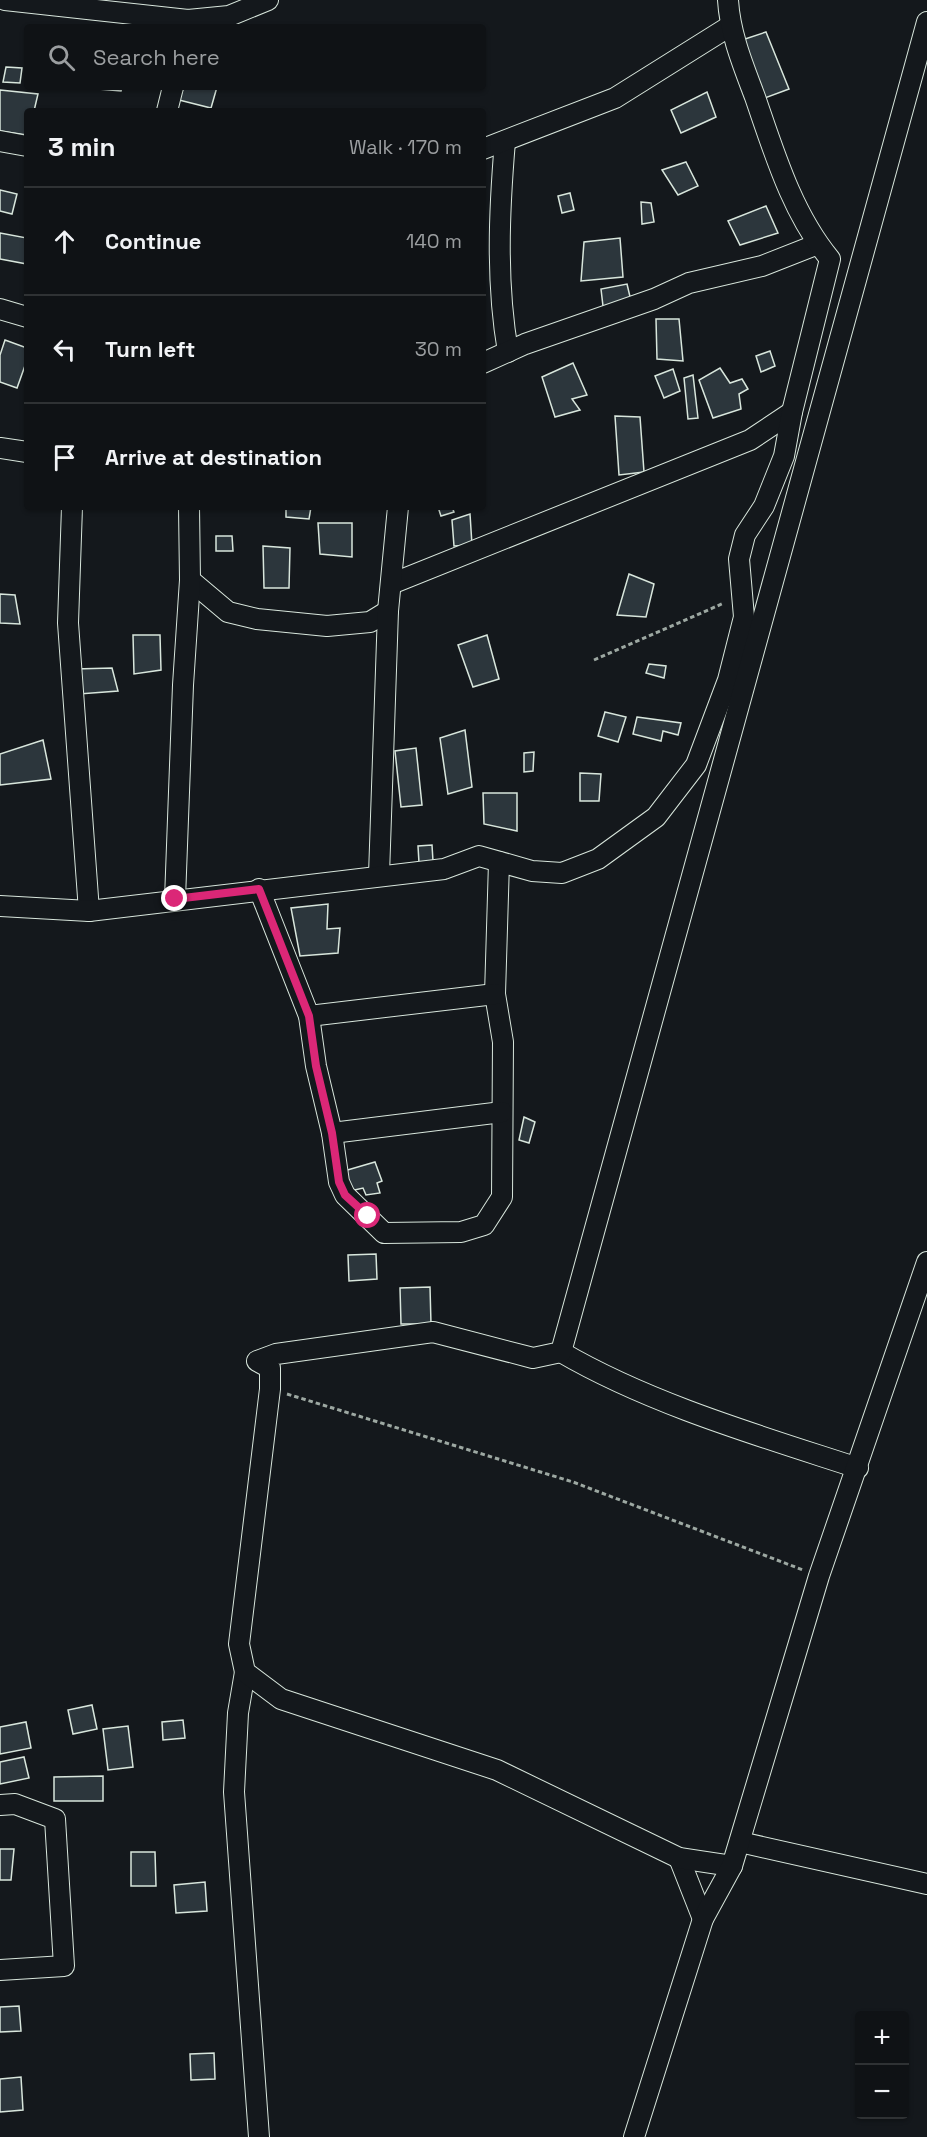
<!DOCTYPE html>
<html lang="en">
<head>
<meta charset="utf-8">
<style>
	:root { --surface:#0f1215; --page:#1d2022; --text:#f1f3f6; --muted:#9b9ea0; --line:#2f3234 }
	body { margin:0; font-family:"Space Grotesk",sans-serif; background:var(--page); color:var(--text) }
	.controls { position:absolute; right:18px; bottom:18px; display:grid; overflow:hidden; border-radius:6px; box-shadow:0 2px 4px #0004 }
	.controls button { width:54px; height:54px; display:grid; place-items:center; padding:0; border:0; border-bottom:2px solid var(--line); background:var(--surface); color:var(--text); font:30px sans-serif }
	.stop { position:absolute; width:18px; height:18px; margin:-14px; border:4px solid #db2777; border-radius:50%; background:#fff }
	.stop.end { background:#db2777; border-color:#fff; box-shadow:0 2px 6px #0008 }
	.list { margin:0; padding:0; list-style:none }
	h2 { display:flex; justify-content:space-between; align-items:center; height:78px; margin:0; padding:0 24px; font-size:26px }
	h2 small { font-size:20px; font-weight:400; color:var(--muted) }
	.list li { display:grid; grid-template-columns:39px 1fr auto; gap:18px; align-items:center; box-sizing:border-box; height:108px; padding:0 24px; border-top:2px solid var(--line) }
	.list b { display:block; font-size:22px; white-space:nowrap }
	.list em { font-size:20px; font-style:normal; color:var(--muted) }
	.icon { flex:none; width:33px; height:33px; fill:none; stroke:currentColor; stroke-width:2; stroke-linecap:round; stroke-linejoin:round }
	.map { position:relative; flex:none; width:927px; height:2137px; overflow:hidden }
	.search { position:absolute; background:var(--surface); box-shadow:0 2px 4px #0004; left:24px; top:24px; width:462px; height:66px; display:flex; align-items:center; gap:15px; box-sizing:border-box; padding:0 21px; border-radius:6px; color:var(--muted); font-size:22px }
	.panel { position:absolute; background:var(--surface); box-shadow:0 2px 4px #0004; left:24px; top:108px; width:462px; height:402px; border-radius:6px }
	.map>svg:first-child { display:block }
</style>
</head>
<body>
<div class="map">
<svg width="927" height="2137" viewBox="0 0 927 2137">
	<rect width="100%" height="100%" fill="#14181c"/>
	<g fill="#2c363c" stroke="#d8e6dc" stroke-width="1.5">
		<polygon points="766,32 789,89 762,99 736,42"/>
		<polygon points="6,67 22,68 20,83 3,82"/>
		<polygon points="100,87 122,87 121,91 99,89"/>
		<polygon points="184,87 217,87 211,108 179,100"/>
		<polygon points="0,90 38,94 34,111 27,111 27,135 0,131"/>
		<polygon points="707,92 716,117 681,133 671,110"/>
		<polygon points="686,162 698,186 678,195 662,170"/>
		<polygon points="0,190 17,194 12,214 0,211"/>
		<polygon points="570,193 574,210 562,213 558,196"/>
		<polygon points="641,202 651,203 654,222 642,224"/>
		<polygon points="766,206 778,233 740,245 728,221"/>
		<polygon points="0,233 27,238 27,264 0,259"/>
		<polygon points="620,238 623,277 581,281 584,242"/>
		<polygon points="627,284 631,301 603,306 601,289"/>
		<polygon points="656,319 679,319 683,361 657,359"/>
		<polygon points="5,340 27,348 27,360 17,388 0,382 0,355"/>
		<polygon points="770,351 775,366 761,372 756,356"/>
		<polygon points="573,363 587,395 572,399 580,410 555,417 542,377"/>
		<polygon points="720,368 730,383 742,379 748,389 739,394 741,409 713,418 699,380"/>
		<polygon points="673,369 680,391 664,398 655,376"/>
		<polygon points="693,375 698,418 688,419 684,378"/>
		<polygon points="615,416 640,417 644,472 619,475"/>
		<polygon points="286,507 311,507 309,519 286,517"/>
		<polygon points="438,507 452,507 454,512 441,516"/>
		<polygon points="470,514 472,545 454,546 452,520"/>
		<polygon points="318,523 352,523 352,557 320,554"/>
		<polygon points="216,536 232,536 233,551 216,551"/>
		<polygon points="263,546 290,548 289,588 264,588"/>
		<polygon points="629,574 654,584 646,617 617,615"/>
		<polygon points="0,594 15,595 20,624 0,623"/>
		<polygon points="133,635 160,635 161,670 134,674"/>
		<polygon points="487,635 499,679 473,687 458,645"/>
		<polygon points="649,664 666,666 664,678 646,673"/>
		<polygon points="112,668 118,691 79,694 75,669"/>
		<polygon points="605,712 626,717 618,742 598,736"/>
		<polygon points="637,717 681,723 678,735 663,731 661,741 633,734"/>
		<polygon points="465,730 472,787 448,794 440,738"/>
		<polygon points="43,740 51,779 0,785 0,754"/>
		<polygon points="416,748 422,805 401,807 395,751"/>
		<polygon points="534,752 533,771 524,772 524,753"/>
		<polygon points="580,773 601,774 599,801 580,801"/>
		<polygon points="483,793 517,793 517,831 484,824"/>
		<polygon points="432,845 433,861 419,863 418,846"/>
		<polygon points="328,904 327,929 340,928 338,953 300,956 291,908"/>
		<polygon points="524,1117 535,1122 529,1143 519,1140"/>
		<polygon points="375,1162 382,1181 377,1183 380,1193 366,1195 363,1188 350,1191 344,1171"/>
		<polygon points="376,1254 377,1279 349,1281 348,1255"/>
		<polygon points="430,1287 431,1324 401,1324 400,1288"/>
		<polygon points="92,1705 97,1729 73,1734 68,1710"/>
		<polygon points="183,1720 185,1738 163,1740 162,1722"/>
		<polygon points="26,1722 31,1748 0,1754 0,1727"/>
		<polygon points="128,1726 133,1767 108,1770 103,1729"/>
		<polygon points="24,1757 29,1778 0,1784 0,1762"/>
		<polygon points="103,1776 103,1801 54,1801 54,1777"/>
		<polygon points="0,1849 14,1849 11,1880 0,1880"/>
		<polygon points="131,1852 155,1852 156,1886 131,1886"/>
		<polygon points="205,1882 207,1911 176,1913 174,1885"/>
		<polygon points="19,2006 21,2031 0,2032 0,2007"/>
		<polygon points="214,2053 215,2079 191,2080 190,2054"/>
		<polygon points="21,2077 23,2110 0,2112 0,2079"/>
	</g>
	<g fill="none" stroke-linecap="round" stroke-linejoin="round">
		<g stroke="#d8e6dc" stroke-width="22">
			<g id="minor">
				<polyline points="5,0 188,20 229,16 268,0"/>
				<polyline points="167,111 173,87"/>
				<polyline points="0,141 27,146"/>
				<path d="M505,141C499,212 496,282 508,352"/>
				<polyline points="483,149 615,98 730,26"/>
				<polyline points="0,309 27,317"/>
				<polyline points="483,363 525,344 654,299 689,283 762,266 818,244"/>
				<polyline points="0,448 27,452"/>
				<polyline points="72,507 68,623 89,911"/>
				<polyline points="190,580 228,612 257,619 327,626 370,622 388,611"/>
				<polyline points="391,584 750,440 792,412"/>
				<polyline points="379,875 388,611 398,507"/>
				<polyline points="259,889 309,1016 316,1066 332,1133 339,1182 345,1195 384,1233 461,1232 484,1225 502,1197 503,1042 495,994 499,862"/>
				<polyline points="175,899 183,685 190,580 189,507"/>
				<path d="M0,906L89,911L444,869L479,856L532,871L562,873L598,859L656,817L696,765L728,680L744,617L739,559L745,535L764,506L784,456L792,412L830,259C792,213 774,152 755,97C743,65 730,34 728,0"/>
				<polyline points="309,1016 495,994"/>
				<polyline points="332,1133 502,1112"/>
				<path d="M561,1352C650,1404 760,1436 858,1468"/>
				<polyline points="245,1672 238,1713 234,1792 259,2137"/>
				<polyline points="0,1805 15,1804 55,1819 64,1966 0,1970"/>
				<polyline points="740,1842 927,1884"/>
				<polyline points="679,1858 703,1919"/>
				<polyline points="732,1866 679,1858 497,1770 281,1699 245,1672 239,1644 270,1389 270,1368 257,1361 276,1354 433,1332 533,1358 561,1352 927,22"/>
				<polyline points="634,2137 703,1919 732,1866 819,1576 927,1262"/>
			</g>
		</g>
		<g stroke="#9da8a2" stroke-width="3" stroke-dasharray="4.5 3" stroke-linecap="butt">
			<polyline points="594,660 724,603"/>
			<polyline points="287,1394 573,1482 803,1570"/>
		</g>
		<use href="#minor" stroke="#14181c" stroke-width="20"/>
	</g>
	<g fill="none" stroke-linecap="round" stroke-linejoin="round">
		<polyline stroke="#db2777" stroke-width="8" points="175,899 259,889 309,1016 316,1066 332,1133 339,1182 345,1195 368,1216"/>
	</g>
</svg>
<div class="controls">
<button>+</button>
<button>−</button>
</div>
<div class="stop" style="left:368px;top:1216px"></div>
<div class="stop end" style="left:175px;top:899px"></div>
<div class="search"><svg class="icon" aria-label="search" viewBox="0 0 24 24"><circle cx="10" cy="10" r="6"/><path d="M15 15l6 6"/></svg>Search here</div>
<section class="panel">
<h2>3 min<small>Walk · 170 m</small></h2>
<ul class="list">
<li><svg class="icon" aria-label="ahead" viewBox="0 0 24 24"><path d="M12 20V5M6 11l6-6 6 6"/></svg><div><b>Continue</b></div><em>140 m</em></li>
<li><svg class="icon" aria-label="left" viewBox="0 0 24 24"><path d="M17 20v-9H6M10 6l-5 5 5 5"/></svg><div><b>Turn left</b></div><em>30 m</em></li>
<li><svg class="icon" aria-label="arrive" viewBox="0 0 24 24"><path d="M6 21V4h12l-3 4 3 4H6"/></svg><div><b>Arrive at destination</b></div></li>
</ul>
</section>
</div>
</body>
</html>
